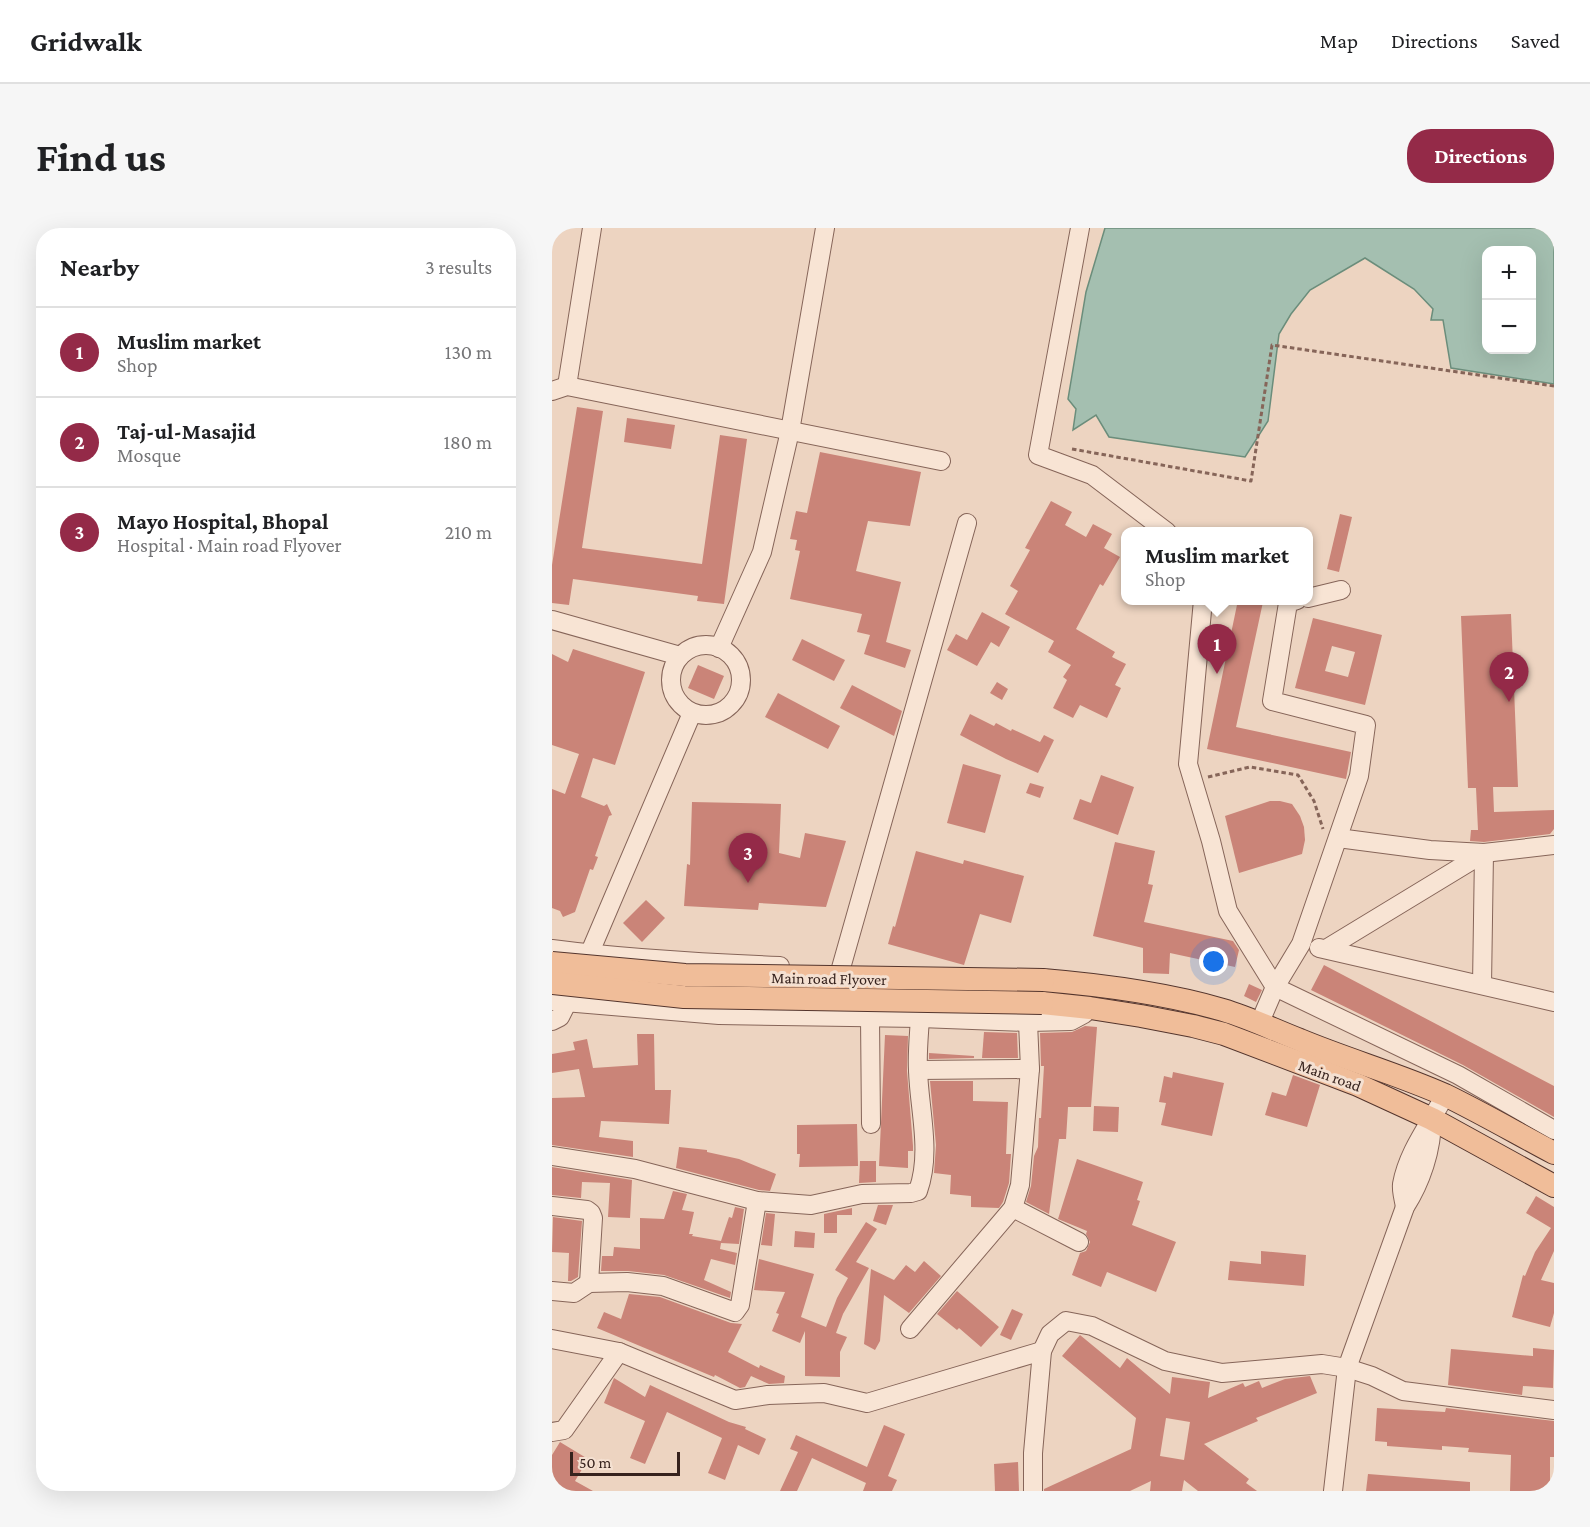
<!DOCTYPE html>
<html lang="en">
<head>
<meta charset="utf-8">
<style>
	:root { --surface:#fff; --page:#f6f6f6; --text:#202124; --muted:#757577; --line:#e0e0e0; --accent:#942a48 }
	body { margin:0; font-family:"Crimson Pro",serif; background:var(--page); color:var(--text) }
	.controls { position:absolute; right:18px; top:18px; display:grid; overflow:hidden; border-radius:12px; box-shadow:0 6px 24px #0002 }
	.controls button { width:54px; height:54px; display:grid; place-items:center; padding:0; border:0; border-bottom:2px solid var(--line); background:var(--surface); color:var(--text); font:30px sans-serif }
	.scale { position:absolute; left:18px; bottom:15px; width:110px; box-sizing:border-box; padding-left:6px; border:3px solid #36221d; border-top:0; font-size:16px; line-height:21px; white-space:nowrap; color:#36221d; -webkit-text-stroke:4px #f4e0d1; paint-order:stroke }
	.you { position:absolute; left:662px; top:734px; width:21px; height:21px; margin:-15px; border:4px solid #fff; border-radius:50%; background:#1a73e8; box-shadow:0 0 0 9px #1a73e833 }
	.badge { display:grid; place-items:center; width:39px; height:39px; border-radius:50%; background:var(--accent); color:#fff; font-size:20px; font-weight:700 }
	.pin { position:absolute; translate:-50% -50px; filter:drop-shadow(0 2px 3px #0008) }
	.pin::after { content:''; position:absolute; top:32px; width:21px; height:18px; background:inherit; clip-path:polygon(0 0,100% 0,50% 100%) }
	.popup { position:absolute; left:569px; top:299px; width:192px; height:78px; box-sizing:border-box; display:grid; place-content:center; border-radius:12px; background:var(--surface); filter:drop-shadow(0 2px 4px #0005); font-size:20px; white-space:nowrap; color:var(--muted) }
	.popup b { font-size:22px; color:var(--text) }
	.popup::after { content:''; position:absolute; left:50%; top:100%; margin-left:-12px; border:12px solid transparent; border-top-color:var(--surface) }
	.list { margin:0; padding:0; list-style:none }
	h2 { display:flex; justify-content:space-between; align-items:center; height:78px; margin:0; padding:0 24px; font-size:26px }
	h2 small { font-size:20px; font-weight:400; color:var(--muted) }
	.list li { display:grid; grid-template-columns:39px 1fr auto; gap:18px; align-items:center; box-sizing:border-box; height:90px; padding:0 24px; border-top:2px solid var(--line) }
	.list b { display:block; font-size:22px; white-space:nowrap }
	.list p { margin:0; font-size:20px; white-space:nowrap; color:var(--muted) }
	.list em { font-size:20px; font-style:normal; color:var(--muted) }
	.map { position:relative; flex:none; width:1002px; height:1263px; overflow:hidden; border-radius:24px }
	header { display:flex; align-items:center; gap:36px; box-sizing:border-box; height:84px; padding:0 30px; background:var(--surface); border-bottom:2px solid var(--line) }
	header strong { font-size:28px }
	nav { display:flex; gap:33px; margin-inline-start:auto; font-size:21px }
	.intro { display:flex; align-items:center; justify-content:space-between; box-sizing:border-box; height:144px; padding:0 36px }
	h1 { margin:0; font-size:42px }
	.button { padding:15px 27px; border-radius:24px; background:var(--accent); color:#fff; font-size:21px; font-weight:700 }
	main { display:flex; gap:36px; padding:0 36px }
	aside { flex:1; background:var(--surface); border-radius:24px; box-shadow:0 6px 24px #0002 }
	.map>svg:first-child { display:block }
</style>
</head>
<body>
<header>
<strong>Gridwalk</strong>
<nav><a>Map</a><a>Directions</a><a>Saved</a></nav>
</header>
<div class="intro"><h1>Find us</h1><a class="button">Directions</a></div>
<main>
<aside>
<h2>Nearby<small>3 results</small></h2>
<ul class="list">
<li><span class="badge">1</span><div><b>Muslim market</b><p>Shop</p></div><em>130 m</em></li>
<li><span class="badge">2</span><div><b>Taj-ul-Masajid</b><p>Mosque</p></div><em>180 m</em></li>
<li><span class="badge">3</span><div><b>Mayo Hospital, Bhopal</b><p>Hospital · Main road Flyover</p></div><em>210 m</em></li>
</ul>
</aside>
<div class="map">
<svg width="1002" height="1263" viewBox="0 0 1002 1263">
	<rect width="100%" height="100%" fill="#edd4c1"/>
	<path fill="#a4bfb0" stroke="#6b8d7b" stroke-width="1.5" fill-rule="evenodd" d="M553,0H1002V156L899,140L891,92H879L881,81L862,61L813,30L758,62L739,86L727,106L716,193L693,229L557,209L544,187L521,202L524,181L516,171L534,64ZM934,22H980V122H934Z"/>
	<g fill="#ca8478" fill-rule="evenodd">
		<polygon points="25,179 51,183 30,320 150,336 168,207 195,211 172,376 145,373 146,368 21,351 17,377 0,375 0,337"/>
		<polygon points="75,190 123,197 119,221 72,214"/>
		<polygon points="268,224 369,244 358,298 316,293 304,343 349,354 334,414 359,422 353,440 312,426 318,407 305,404 310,386 238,371 248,323 243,322 245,312 238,311 244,283 255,285"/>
		<polygon points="499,273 520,284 513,297 534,309 541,296 560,306 552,320 568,329 551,358 548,356 524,401 563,424 560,429 574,436 563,457 569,460 555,490 528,477 521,490 501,480 515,452 511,449 519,437 496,424 502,413 453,386 466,363 458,358 478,322 473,320"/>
		<polygon points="788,286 800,289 787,344 775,341"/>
		<polygon points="686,372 711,374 684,499 799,524 794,551 655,521"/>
		<polygon points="430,384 458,399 447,419 439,414 425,438 395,422 404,406 415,412"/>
		<polygon points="959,386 966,559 941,559 942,584 1002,582 1002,601 998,606 932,614 918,613 919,602 926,602 924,560 916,560 909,388"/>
		<path d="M761,390L830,407L813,477L743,460ZM780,418L803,424L796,449L773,443Z"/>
		<polygon points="250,411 293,432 282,453 240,432"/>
		<polygon points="21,421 93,444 63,537 41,530 29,569 52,578 55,576 60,587 57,588 43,628 46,629 41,642 38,641 23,684 11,689 8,683 0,680 0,561 13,566 27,526 0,517 0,426 16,434"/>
		<polygon points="146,437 172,448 162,471 136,460"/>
		<polygon points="445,454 456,461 450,472 438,465"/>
		<polygon points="300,457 350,483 342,508 288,480"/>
		<polygon points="226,465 288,498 276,521 213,489"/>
		<polygon points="418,486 442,498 444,495 459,503 460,501 488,514 492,507 502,512 486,545 454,531 408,507"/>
		<polygon points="411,536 449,547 433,605 395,595"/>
		<polygon points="549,547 582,559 566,607 521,591 528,571 539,575"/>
		<polygon points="478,555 492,559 488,570 474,565"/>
		<polygon points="718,573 728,573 740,576 748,588 752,599 753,612 750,626 687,645 673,588"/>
		<polygon points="140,574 229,576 227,625 248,630 253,605 294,613 274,679 207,675 206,682 132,678 135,636 138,637"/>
		<polygon points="563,614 603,623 596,656 601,657 592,694 681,713 687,722 683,739 618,725 617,746 591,745 591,720 541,708"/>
		<polygon points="364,623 411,636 412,632 472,648 459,695 428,686 412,737 336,716 341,698 343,699"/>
		<polygon points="94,672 113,690 90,714 71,695"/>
		<polygon points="772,737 1002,858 1002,889 911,837 759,762"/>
		<polygon points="697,756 710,762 704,774 692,768"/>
		<polygon points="533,798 545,799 539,879 516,879 514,911 507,911 497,986 474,974 479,958 482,928 486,919 487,890 489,890 492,838 489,838 488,805 520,804"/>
		<polygon points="432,804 465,805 466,830 430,830"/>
		<polygon points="85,806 102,806 103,862 119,862 117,896 49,893 47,909 81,913 81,929 0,917 0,870 33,869 27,841 0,845 0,826 23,822 21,814 35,811 41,840 86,837"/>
		<polygon points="333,807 356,808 355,843 361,918 361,923 356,923 356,940 327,938"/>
		<polygon points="377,825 422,828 422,830 377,831"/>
		<polygon points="621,844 672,855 660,908 609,897 614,875 607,874 612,848 620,850"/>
		<polygon points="741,847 768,857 755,899 713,887 720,864 734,868"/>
		<polygon points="378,853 421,853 421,873 456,874 454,926 459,926 457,955 451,974 447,980 419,979 419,968 398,966 399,947 382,945 384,917"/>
		<polygon points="542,878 567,879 566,904 541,903"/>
		<polygon points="305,896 306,938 247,939 248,926 245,926 245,897"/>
		<polygon points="127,919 155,922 155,924 187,931 224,946 218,963 207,962 124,940"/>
		<polygon points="525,931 591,954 585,972 588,973 580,997 624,1014 604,1064 555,1044 549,1059 520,1047 528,1025 534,1023 538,1014 534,1006 535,1003 506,991"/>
		<polygon points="308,933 324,933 324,954 307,955"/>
		<polygon points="0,939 80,952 78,990 56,989 58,955 30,954 29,970 0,967"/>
		<polygon points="121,963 135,966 130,982 142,984 137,1006 141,1006 140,1008 169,1013 177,989 180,990 183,979 192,981 187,1016 169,1015 168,1021 185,1025 183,1037 159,1031 152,1052 179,1064 178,1070 112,1047 76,1043 49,1043 50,1028 61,1028 62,1019 88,1021 88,990 112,991"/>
		<polygon points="984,968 1002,979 1002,1023 989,1052 1002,1055 1002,1085 998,1099 960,1089 971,1047 973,1048 983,1024 999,1000 974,985"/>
		<polygon points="326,977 341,977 334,997 321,993"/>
		<polygon points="300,980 300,987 285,987 285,1005 272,1005 272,986"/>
		<polygon points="214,985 223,986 220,1018 209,1017"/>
		<polygon points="1,989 30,993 26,1049 19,1053 16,1053 17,1025 0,1024"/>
		<polygon points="314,994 325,1001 304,1034 317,1040 291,1086 284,1105 295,1109 288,1124 288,1149 253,1148 253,1103 248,1115 220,1103 227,1086 224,1085 233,1064 202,1062 207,1031 262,1046 249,1089 274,1099 285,1070 296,1050 283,1042"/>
		<polygon points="243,1003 263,1005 262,1020 242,1019"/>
		<polygon points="709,1023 754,1027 752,1058 676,1052 678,1033 709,1036"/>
		<polygon points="372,1033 389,1048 357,1085 332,1067 328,1113 323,1122 312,1116 319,1041 342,1052 354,1037 363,1044"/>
		<polygon points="405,1063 447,1099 429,1119 407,1100 405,1102 385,1086"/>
		<polygon points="77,1066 108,1069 179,1095 190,1096 176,1124 207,1140 208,1137 233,1148 232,1155 217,1156 199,1148 193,1159 188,1160 163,1147 162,1149 45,1100 52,1084 69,1091"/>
		<polygon points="460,1081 471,1086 459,1112 448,1107"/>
		<path d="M528,1107L568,1140L575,1130L618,1166L620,1149L658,1154L656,1170L691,1155L693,1159L707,1153L710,1160L733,1151L758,1148L765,1165L704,1190L706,1193L652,1216L697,1251L694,1255L705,1263H646L632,1252L630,1263H598L599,1253L578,1263H492V1261L579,1221L584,1190L510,1128ZM614,1190L638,1194L632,1232L608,1228Z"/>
		<polygon points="981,1120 1002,1122 1001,1160 971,1158 970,1167 896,1157 899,1121 981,1128"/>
		<polygon points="62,1150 93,1169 98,1157 177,1194 194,1199 193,1201 214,1211 207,1227 186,1217 173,1252 156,1245 170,1210 115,1184 93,1236 78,1230 93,1193 52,1175"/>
		<polygon points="825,1180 893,1184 894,1180 1002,1193 1002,1229 998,1229 998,1263 958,1263 959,1227 916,1224 917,1220 890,1218 890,1222 835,1218 835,1214 823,1213"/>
		<polygon points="332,1197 353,1206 336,1248 345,1252 340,1263 311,1263 314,1255 260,1230 245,1263 228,1263 246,1224 238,1221 244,1207 315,1239"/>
		<polygon points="8,1214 36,1231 23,1253 41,1263 4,1263 0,1261 0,1227"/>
		<polygon points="466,1234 467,1263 443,1263 442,1236"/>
		<polygon points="816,1246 918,1254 918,1263 814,1263"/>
	</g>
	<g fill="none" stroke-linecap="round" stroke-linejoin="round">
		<g stroke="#866559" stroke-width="20">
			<g id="minor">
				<polyline points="528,0 486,227 540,247 615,304"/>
				<polyline points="15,158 40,0"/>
				<polyline points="0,163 15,158 389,233"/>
				<polyline points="756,370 789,362"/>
				<polyline points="651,372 636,536 659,613 676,683 723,759 906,847 1002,902"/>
				<polyline points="0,392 128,428"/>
				<circle cx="154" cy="452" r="35"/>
				<polyline points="167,420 210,324 238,203 273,0"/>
				<polyline points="786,610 878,622 932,625 1002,617"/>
				<polyline points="767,720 1002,774"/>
				<path d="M0,721C76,731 152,735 228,738"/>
				<polyline points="774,721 932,625 930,757"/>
				<polyline points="33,736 140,485"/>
				<polyline points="289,740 415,295"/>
				<polyline points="0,773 167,787 368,790 476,794 519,793 532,786 538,780"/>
				<polyline points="318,789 319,896"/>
				<polyline points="0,793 8,789 19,767"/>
				<polyline points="708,794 723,759 749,716 807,548 814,497 720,473 736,375 745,372"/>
				<polyline points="366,842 478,841"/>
				<path d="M0,928L83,941L205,973L259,977L310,966L359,965L366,963C380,924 367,881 366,842C365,825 367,807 368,790"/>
				<polyline points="0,978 35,982 39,985 41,990 37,1055"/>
				<path d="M853,979C852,972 849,963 850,956C856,923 878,896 893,867"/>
				<polyline points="461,980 527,1014"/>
				<polyline points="0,1063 22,1065 37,1055 75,1054 111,1058 183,1084 188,1077 205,973"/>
				<polyline points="358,1101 461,980 468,957 478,841 476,794"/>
				<polyline points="0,1111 67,1124 183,1172 216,1167 272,1165 315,1175 490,1123"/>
				<polyline points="0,1204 12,1202 67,1124"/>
				<polyline points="481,1263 481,1225 490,1123 498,1106 514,1093 540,1098 613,1133 670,1145 770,1136 795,1140 820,1148 851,1163 1002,1182"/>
				<path d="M781,1263L795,1140L853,979C869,954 880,922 880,891"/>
			</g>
		</g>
		<g stroke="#54352d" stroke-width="24">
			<g id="major">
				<path d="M491,752C551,757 613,765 671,782C698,790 722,802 748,812C796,832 846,846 893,867C930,885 966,906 1002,925"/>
				<polyline points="490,775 538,780 589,788 641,798 672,806 806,857 880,891 1002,958"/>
			</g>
		</g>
		<g stroke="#866559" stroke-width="3" stroke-dasharray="4.5 3" stroke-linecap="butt">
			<polyline points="520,221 699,253 720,117 1002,158"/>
			<polyline points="656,549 698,539 746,547 762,573 771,601"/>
		</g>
		<use href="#minor" stroke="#f8e4d4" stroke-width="18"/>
		<use href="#major" stroke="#f0bd99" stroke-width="22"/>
		<g stroke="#54352d" stroke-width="24" stroke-linecap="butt">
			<g id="major-bridge">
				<polyline points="0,735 133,747 491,752"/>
				<polyline points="0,755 132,769 490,775"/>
			</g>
		</g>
		<use href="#major-bridge" stroke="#f0bd99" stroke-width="22"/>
	</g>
	<g text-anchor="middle" stroke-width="6" stroke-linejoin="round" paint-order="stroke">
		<g font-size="16" fill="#36221d" stroke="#f4e0d1">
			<text transform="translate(277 750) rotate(1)" y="6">Main road Flyover</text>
			<text transform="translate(778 847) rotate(20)" y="6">Main road</text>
		</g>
	</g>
</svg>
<div class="controls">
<button>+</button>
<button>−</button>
</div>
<div class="scale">50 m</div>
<div class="you"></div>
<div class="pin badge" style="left:665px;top:446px">1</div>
<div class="popup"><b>Muslim market</b>Shop</div>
<div class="pin badge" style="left:957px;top:474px">2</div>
<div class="pin badge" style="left:196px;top:655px">3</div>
</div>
</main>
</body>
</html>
